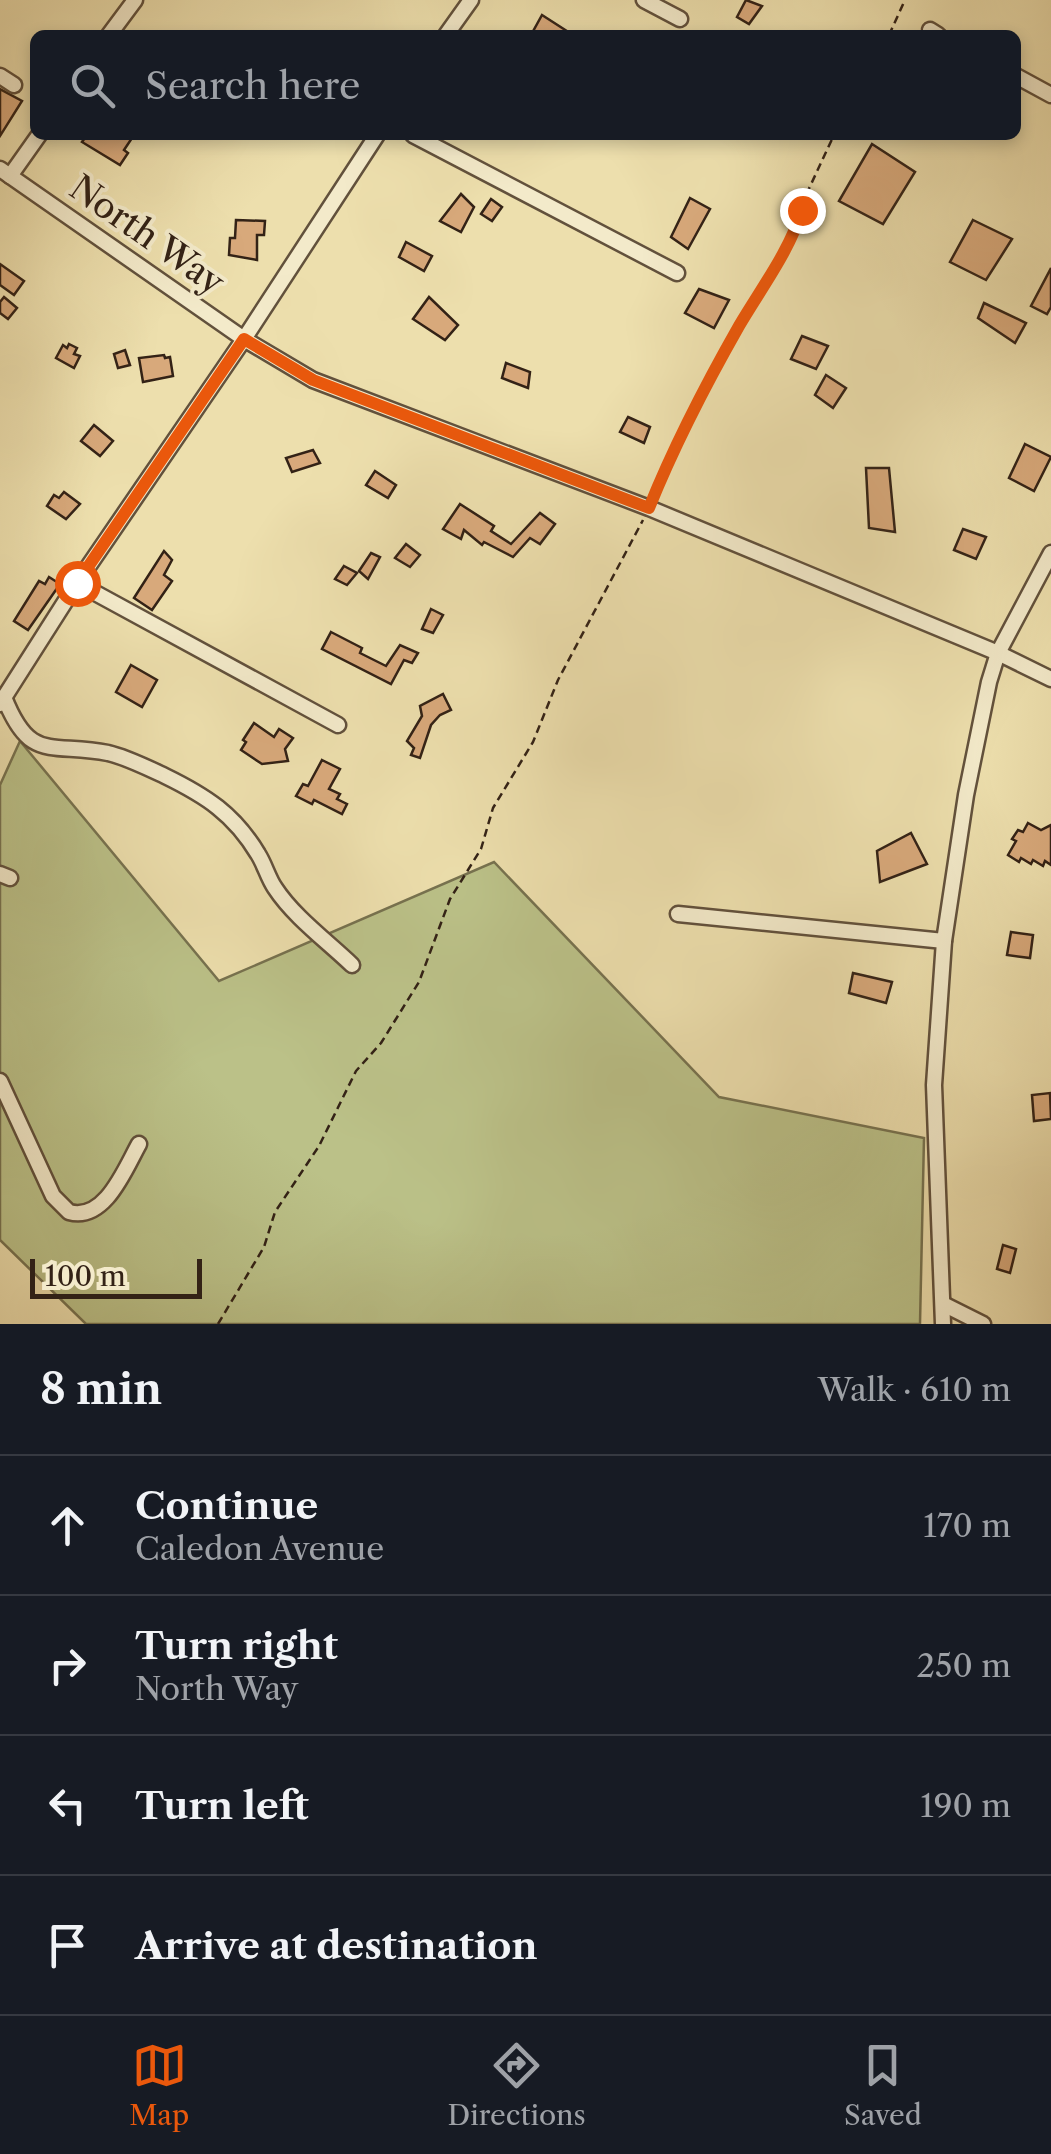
<!DOCTYPE html>
<html lang="en">
<head>
<meta charset="utf-8">
<style>
	:root { --surface:#171b24; --page:#242831; --text:#f1f3f6; --muted:#9ea1a6; --line:#363941; --accent:#ea580c }
	body { margin:0; font-family:"Libre Caslon Text",serif; background:var(--page); color:var(--text) }
	.scale { position:absolute; left:30px; bottom:25px; width:172px; box-sizing:border-box; padding-left:10px; border:5px solid #332216; border-top:0; font-size:28px; line-height:35px; white-space:nowrap; color:#332216; -webkit-text-stroke:8px #f3eaca; paint-order:stroke }
	.stop { position:absolute; width:30px; height:30px; margin:-22px; border:8px solid #ea580c; border-radius:50%; background:#fff }
	.stop.end { background:#ea580c; border-color:#fff; box-shadow:0 2px 10px #0008 }
	.list { margin:0; padding:0; list-style:none }
	h2 { display:flex; justify-content:space-between; align-items:center; height:130px; margin:0; padding:0 40px; font-size:42px }
	h2 small { font-size:32px; font-weight:400; color:var(--muted) }
	.list li { display:grid; grid-template-columns:65px 1fr auto; gap:30px; align-items:center; box-sizing:border-box; height:140px; padding:0 40px; border-top:2px solid var(--line) }
	.list b { display:block; font-size:38px; white-space:nowrap }
	.list p { margin:0; font-size:32px; white-space:nowrap; color:var(--muted) }
	.list em { font-size:32px; font-style:normal; color:var(--muted) }
	.icon { flex:none; width:55px; height:55px; fill:none; stroke:currentColor; stroke-width:2; stroke-linecap:round; stroke-linejoin:round }
	.map { position:relative; flex:none; width:1051px; height:1324px; overflow:hidden }
	.search { position:absolute; background:var(--surface); box-shadow:0 5px 15px #0003; left:30px; right:30px; top:30px; height:110px; display:flex; align-items:center; gap:25px; box-sizing:border-box; padding:0 35px; border-radius:15px; color:var(--muted); font-size:38px }
	.sheet { height:690px; background:var(--surface) }
	nav { display:flex; justify-content:space-around; align-items:center; box-sizing:border-box; height:140px; border-top:2px solid var(--line); background:var(--surface); font-size:28px; color:var(--muted) }
	nav a { display:grid; justify-items:center; gap:5px }
	nav .on { color:var(--accent) }
	.map>svg:first-child { display:block }
</style>
</head>
<body>
<div class="map">
<svg width="1051" height="1324" viewBox="0 0 1051 1324">
	<rect width="100%" height="100%" fill="#eddfad"/>
	<filter id="stains"><feTurbulence type="fractalNoise" baseFrequency=".002" numOctaves="4"/><feColorMatrix values="0 0 0 0 .2 0 0 0 0 .09 0 0 0 0 .02 0 0 0 .5 -.17"/></filter>
	<radialGradient id="worn" r=".72"><stop offset=".6" stop-color="#630" stop-opacity="0"/><stop offset="1" stop-color="#630" stop-opacity=".3"/></radialGradient>
	<polygon fill="#bbc188" stroke="#77724f" stroke-width="2.5" points="20,741 219,981 494,862 719,1097 924,1138 920,1324 86,1324 0,1240 0,785"/>
	<g fill="#d8a97b" stroke="#332216" stroke-width="2.5">
		<polygon points="746,0 762,6 749,24 737,17"/>
		<polygon points="542,15 573,35 531,35"/>
		<polygon points="0,89 22,101 0,136"/>
		<polygon points="87,135 134,135 124,150 128,153 120,165 82,142"/>
		<polygon points="872,144 915,172 883,224 839,201"/>
		<polygon points="461,194 474,207 461,232 440,221"/>
		<polygon points="690,198 710,209 688,249 671,237"/>
		<polygon points="491,199 502,207 492,221 481,214"/>
		<polygon points="236,220 265,221 264,235 257,235 257,260 229,255 230,238 235,238"/>
		<polygon points="973,220 1012,239 986,280 950,262"/>
		<polygon points="406,242 432,256 424,271 399,257"/>
		<polygon points="0,264 24,281 14,295 0,285"/>
		<polygon points="1051,268 1051,307 1047,314 1031,306"/>
		<polygon points="699,289 729,300 714,328 685,313"/>
		<polygon points="4,297 17,308 8,319 0,313 0,302"/>
		<polygon points="429,297 458,325 445,340 413,319"/>
		<polygon points="984,303 1026,323 1015,343 978,318"/>
		<polygon points="802,336 828,346 816,369 791,359"/>
		<polygon points="69,344 77,348 74,354 80,356 74,368 56,358 63,345 67,348"/>
		<polygon points="125,350 130,365 118,368 114,354"/>
		<polygon points="164,355 165,358 170,357 173,376 143,382 139,358"/>
		<polygon points="506,363 530,372 528,388 502,378"/>
		<polygon points="826,375 846,388 833,408 815,395"/>
		<polygon points="628,417 650,427 644,443 620,432"/>
		<polygon points="94,425 113,441 100,456 81,441"/>
		<polygon points="1025,444 1051,457 1034,491 1009,478"/>
		<polygon points="313,450 320,463 292,472 286,458"/>
		<polygon points="866,468 889,468 895,532 869,528"/>
		<polygon points="375,471 396,485 388,498 366,485"/>
		<polygon points="64,492 80,504 66,519 47,506 54,495 59,498"/>
		<polygon points="460,504 494,526 491,531 511,544 540,513 555,524 540,544 530,538 513,557 484,542 482,545 464,530 461,539 443,529"/>
		<polygon points="963,529 986,537 976,559 954,550"/>
		<polygon points="406,544 420,555 410,567 395,558"/>
		<polygon points="164,551 172,560 164,575 172,581 152,610 134,598"/>
		<polygon points="371,553 380,557 368,579 359,571"/>
		<polygon points="344,566 357,573 347,585 335,579"/>
		<polygon points="49,577 60,584 28,630 14,621 39,581 45,584"/>
		<polygon points="431,609 443,615 433,633 422,629"/>
		<polygon points="331,632 362,648 360,653 386,666 400,645 418,653 412,663 404,660 391,684 322,649"/>
		<polygon points="131,665 157,680 142,707 116,692"/>
		<polygon points="443,694 451,710 440,715 431,725 420,758 411,755 414,748 407,741 422,716 420,706"/>
		<polygon points="254,723 274,737 279,729 293,738 285,749 288,761 262,764 241,750 246,742 243,740"/>
		<polygon points="322,760 340,769 329,789 340,794 337,799 347,804 342,814 314,800 312,804 296,796 303,784 308,786"/>
		<polygon points="1028,823 1041,830 1051,825 1051,865 1045,861 1043,866 1033,860 1031,864 1021,858 1019,862 1008,855 1016,841 1012,839 1018,830 1023,832"/>
		<polygon points="911,833 927,864 880,882 877,851"/>
		<polygon points="1011,932 1033,935 1030,958 1007,955"/>
		<polygon points="853,973 892,982 886,1003 849,993"/>
		<polygon points="1050,1093 1051,1119 1034,1121 1032,1095"/>
		<polygon points="1003,1245 1016,1249 1010,1273 997,1269"/>
	</g>
	<g fill="none" stroke-linecap="round" stroke-linejoin="round">
		<g stroke="#62513c" stroke-width="19">
			<g id="minor">
				<polyline points="644,0 680,19"/>
				<polyline points="930,30 938,35"/>
				<polyline points="109,35 135,0"/>
				<polyline points="446,35 471,0"/>
				<polyline points="0,76 14,85"/>
				<polyline points="1016,76 1051,95"/>
				<polyline points="413,135 677,273"/>
				<polyline points="0,169 244,339 313,380 649,508 998,653 1051,679"/>
				<polyline points="10,176 39,135"/>
				<polyline points="77,583 338,725"/>
				<path d="M4,697C30,763 50,742 108,753C126,757 148,768 165,776C206,796 234,814 258,854C265,865 268,878 275,888C294,917 327,941 352,965"/>
				<polyline points="0,704 77,583 244,339 377,135"/>
				<polyline points="0,874 10,878"/>
				<polyline points="678,914 944,941"/>
				<path d="M0,1081L53,1196L69,1212C105,1222 125,1169 139,1144"/>
				<polyline points="943,1304 983,1324"/>
				<polyline points="943,1324 934,1085 944,941 966,795 989,682 998,653 1051,553"/>
			</g>
		</g>
		<g stroke="#332216" stroke-width="2.5" stroke-dasharray="8 5" stroke-linecap="butt">
			<polyline points="889,35 905,0"/>
			<polyline points="654,495 671,455 737,331 789,246 806,195 834,135"/>
			<polyline points="218,1324 264,1247 275,1212 319,1146 356,1071 381,1043 419,982 450,899 481,849 493,808 533,742 558,680 643,520"/>
		</g>
		<use href="#minor" stroke="#f3eaca" stroke-width="14"/>
	</g>
	<g fill="none" stroke-linecap="round" stroke-linejoin="round">
		<path stroke="#ea580c" stroke-width="12" d="M77,583L244,339L313,380L649,508C674,446 706,384 739,326C762,287 789,252 802,210"/>
	</g>
	<g text-anchor="middle" stroke-width="8" stroke-linejoin="round" paint-order="stroke">
		<g font-size="35" fill="#332216" stroke="#f3eaca">
			<text transform="translate(147 235) rotate(35)" y="12">North Way</text>
		</g>
	</g>
	<rect width="100%" height="100%" filter="url(#stains)"/>
	<rect width="100%" height="100%" fill="url(#worn)"/>
</svg>
<div class="scale">100 m</div>
<div class="stop" style="left:77px;top:583px"></div>
<div class="stop end" style="left:802px;top:210px"></div>
<div class="search"><svg class="icon" aria-label="search" viewBox="0 0 24 24"><circle cx="10" cy="10" r="6"/><path d="M15 15l6 6"/></svg>Search here</div>
</div>
<section class="sheet">
<h2>8 min<small>Walk · 610 m</small></h2>
<ul class="list">
<li><svg class="icon" aria-label="ahead" viewBox="0 0 24 24"><path d="M12 20V5M6 11l6-6 6 6"/></svg><div><b>Continue</b><p>Caledon Avenue</p></div><em>170 m</em></li>
<li><svg class="icon" aria-label="right" viewBox="0 0 24 24"><path d="M7 20v-9h11M14 6l5 5-5 5"/></svg><div><b>Turn right</b><p>North Way</p></div><em>250 m</em></li>
<li><svg class="icon" aria-label="left" viewBox="0 0 24 24"><path d="M17 20v-9H6M10 6l-5 5 5 5"/></svg><div><b>Turn left</b></div><em>190 m</em></li>
<li><svg class="icon" aria-label="arrive" viewBox="0 0 24 24"><path d="M6 21V4h12l-3 4 3 4H6"/></svg><div><b>Arrive at destination</b></div></li>
</ul>
</section>
<nav>
<a class="on"><svg class="icon" aria-label="map" viewBox="0 0 24 24"><path d="M3 6l6-2 6 2 6-2v14l-6 2-6-2-6 2zM9 4v14M15 6v14"/></svg>Map</a>
<a><svg class="icon" aria-label="directions" viewBox="0 0 24 24"><path d="M12 3l9 9-9 9-9-9zM9 14v-3h6M13 9l2 2-2 2"/></svg>Directions</a>
<a><svg class="icon" aria-label="saved" viewBox="0 0 24 24"><path d="M7 4h10v16l-5-4-5 4z"/></svg>Saved</a>
</nav>
</body>
</html>
